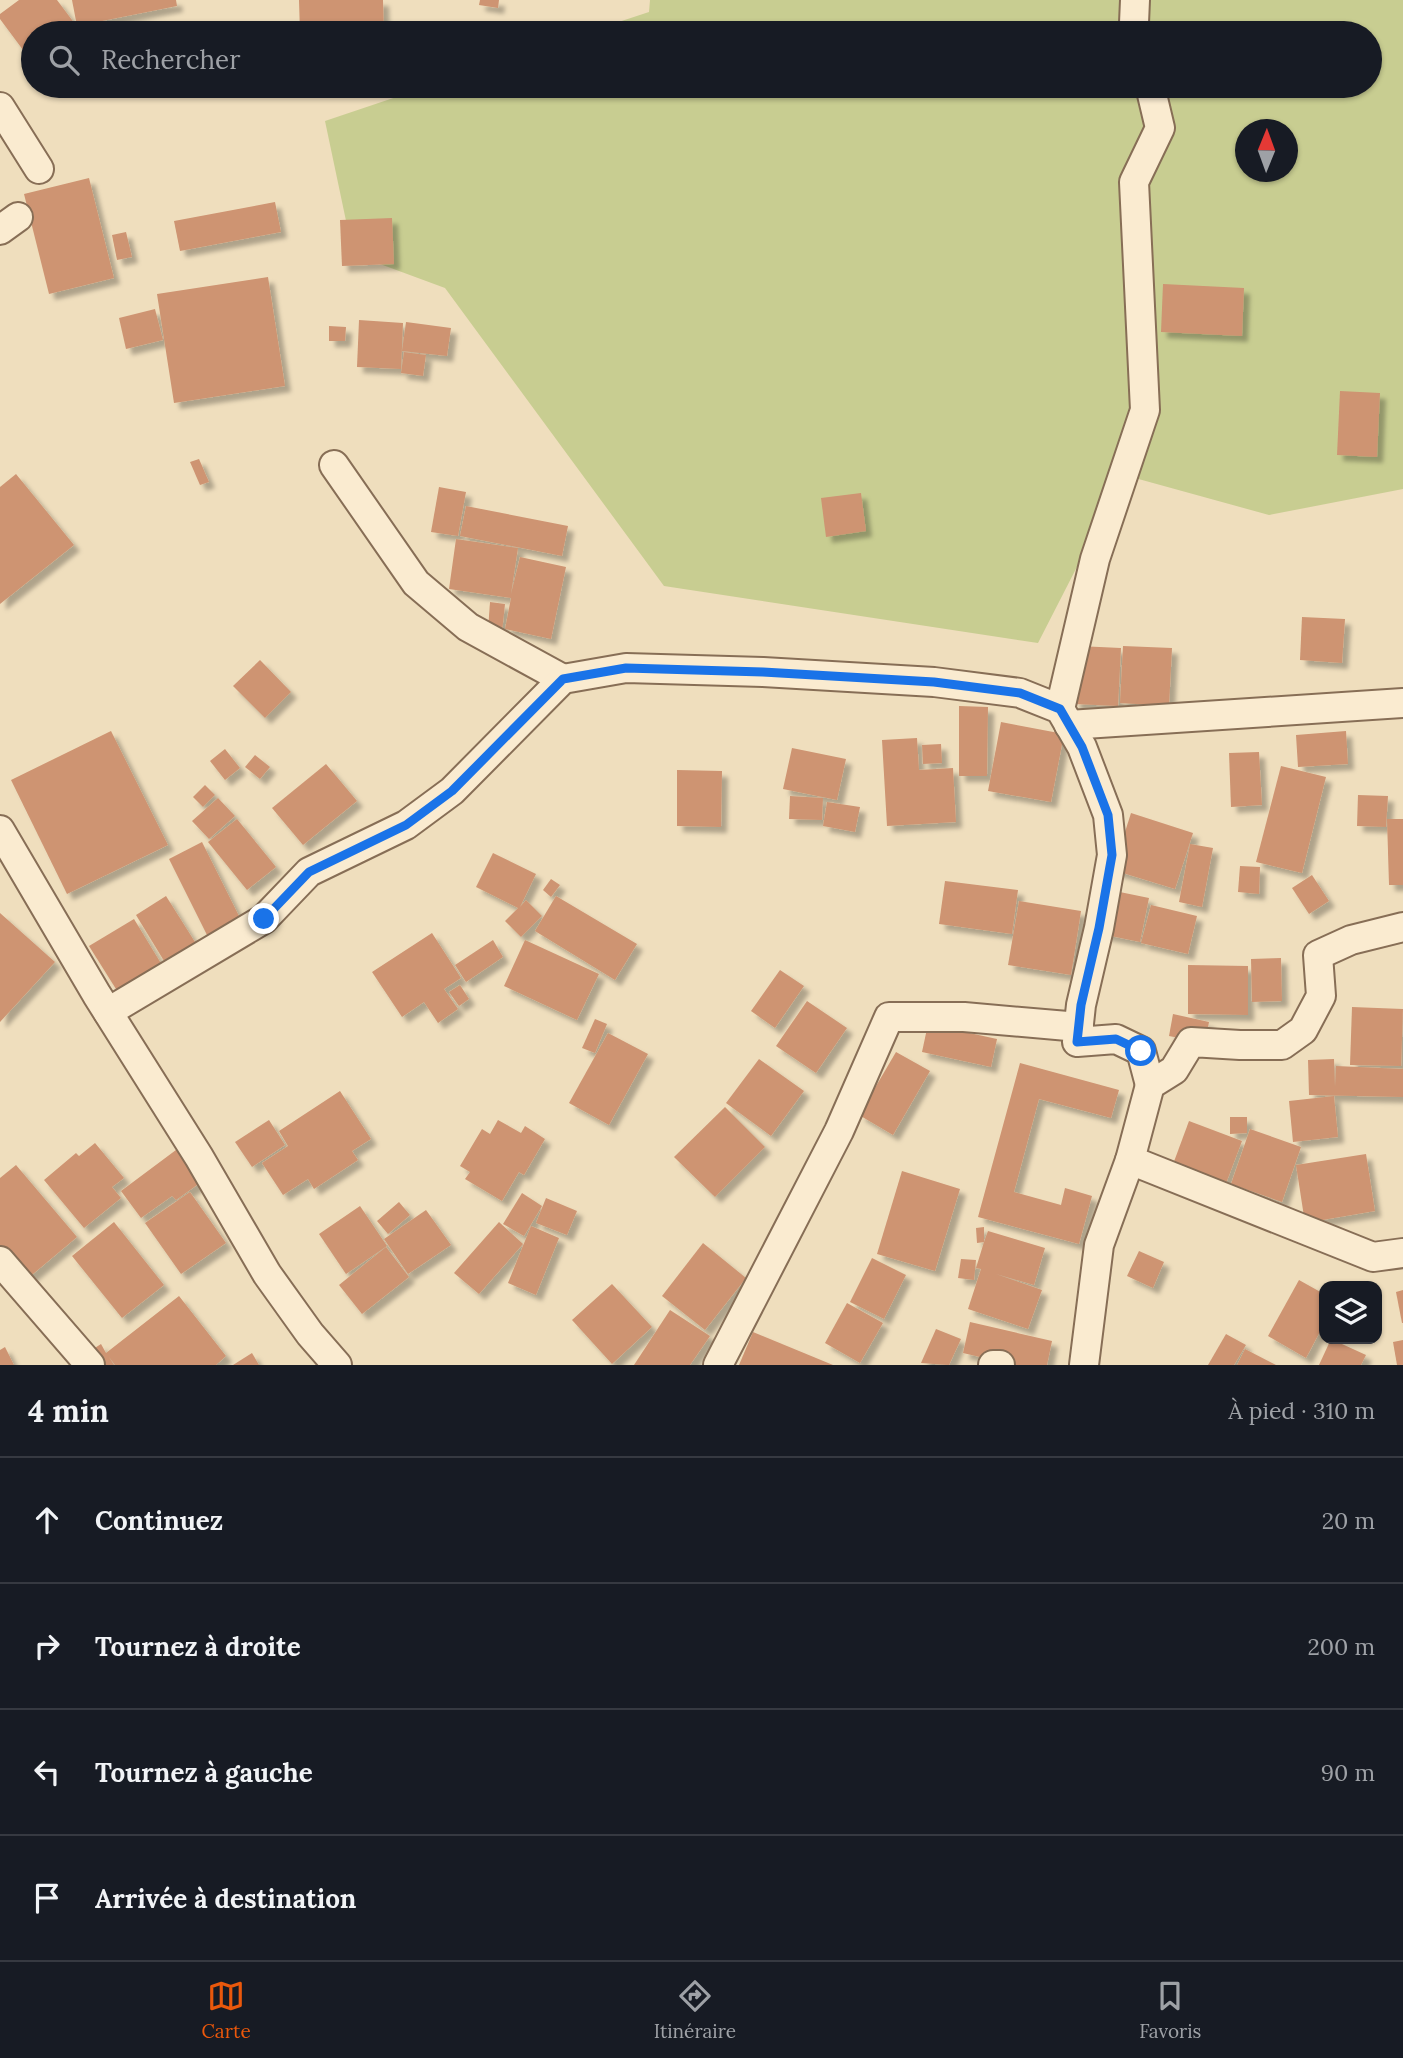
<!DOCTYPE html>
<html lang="fr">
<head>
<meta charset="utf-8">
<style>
	:root { --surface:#171b24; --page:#242831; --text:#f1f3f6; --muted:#9ea1a6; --line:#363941; --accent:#ea580c }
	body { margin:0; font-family:Lora,serif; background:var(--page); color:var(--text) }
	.controls { position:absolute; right:21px; bottom:21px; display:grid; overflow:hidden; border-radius:14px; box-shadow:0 2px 5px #0004 }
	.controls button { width:63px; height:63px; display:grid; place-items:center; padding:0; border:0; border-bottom:2px solid var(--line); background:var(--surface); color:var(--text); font:35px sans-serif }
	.compass { position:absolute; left:1235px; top:119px; width:63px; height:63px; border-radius:50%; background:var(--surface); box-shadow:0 2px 5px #0004; rotate:1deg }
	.stop { position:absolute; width:21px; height:21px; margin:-16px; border:5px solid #1a73e8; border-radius:50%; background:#fff }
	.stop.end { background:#1a73e8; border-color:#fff; box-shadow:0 2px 7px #0008 }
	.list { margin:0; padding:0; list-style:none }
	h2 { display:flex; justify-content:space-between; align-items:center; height:91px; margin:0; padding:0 28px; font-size:30px }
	h2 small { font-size:23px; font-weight:400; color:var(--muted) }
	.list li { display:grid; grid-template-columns:46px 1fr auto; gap:21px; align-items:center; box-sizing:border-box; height:126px; padding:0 28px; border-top:2px solid var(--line) }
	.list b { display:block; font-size:26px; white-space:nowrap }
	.list em { font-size:23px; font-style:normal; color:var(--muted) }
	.icon { flex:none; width:38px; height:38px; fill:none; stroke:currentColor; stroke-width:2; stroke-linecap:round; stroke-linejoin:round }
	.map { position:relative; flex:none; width:1403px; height:1365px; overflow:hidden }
	.search { position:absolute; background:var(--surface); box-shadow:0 2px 5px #0004; left:21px; right:21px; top:21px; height:77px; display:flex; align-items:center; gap:18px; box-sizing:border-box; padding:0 24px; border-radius:38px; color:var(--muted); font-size:26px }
	.sheet { height:595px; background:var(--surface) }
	nav { display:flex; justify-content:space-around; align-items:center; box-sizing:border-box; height:98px; border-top:2px solid var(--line); background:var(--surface); font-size:19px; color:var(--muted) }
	nav a { display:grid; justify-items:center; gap:4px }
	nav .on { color:var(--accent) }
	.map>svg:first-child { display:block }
</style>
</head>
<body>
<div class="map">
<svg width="1403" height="1365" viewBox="0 0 1403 1365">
	<defs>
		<filter id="shadow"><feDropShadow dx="6" dy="6" stdDeviation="2" flood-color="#0004"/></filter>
	</defs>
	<rect width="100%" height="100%" fill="#efdebd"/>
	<path fill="#c8cd91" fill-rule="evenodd" d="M650,0H1403V489L1269,515L1124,475L1038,643L664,586L445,288L353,254L325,121L429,86H1370V33H585L649,12ZM1246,130H1288V172H1246Z"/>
	<g fill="#ce9472" filter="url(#shadow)">
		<polygon points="19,0 57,0 75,24 62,33 33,33 33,55 29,58 0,19 0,14"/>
		<polygon points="72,0 176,0 177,6 77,26"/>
		<polygon points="299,0 383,0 384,33 300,33"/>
		<polygon points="480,0 499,0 498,8 479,5"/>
		<polygon points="89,178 114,278 49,294 24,194"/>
		<polygon points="275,202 281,232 180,251 174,221"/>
		<polygon points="392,218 394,264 342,266 340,220"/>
		<polygon points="126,232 132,257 117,260 112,235"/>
		<polygon points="268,277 285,386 174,403 157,294"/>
		<polygon points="1163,284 1244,288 1242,336 1161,332"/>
		<polygon points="155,309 163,340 126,349 119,318"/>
		<polygon points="359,320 403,323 401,369 357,367"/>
		<polygon points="406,322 451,328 447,356 402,351"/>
		<polygon points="329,326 346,327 345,341 329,341"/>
		<polygon points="404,352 426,355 423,376 401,373"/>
		<polygon points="1340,391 1380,393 1377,457 1337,455"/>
		<polygon points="199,459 209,482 200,485 190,462"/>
		<polygon points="16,474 74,545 0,604 0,487"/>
		<polygon points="439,487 466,492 458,536 431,532"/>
		<polygon points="861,493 866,531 826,537 821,498"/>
		<polygon points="466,506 568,526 562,556 460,536"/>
		<polygon points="456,539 518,548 511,594 520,557 566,567 551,639 505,629 511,598 449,589"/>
		<polygon points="490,602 505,604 502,632 488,630"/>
		<polygon points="1302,617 1345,619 1342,663 1300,660"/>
		<polygon points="1078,646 1121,648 1118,706 1074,704"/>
		<polygon points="1123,646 1172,648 1169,706 1120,703"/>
		<polygon points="260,660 291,692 265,718 233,686"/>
		<polygon points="959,706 988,707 987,776 959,776"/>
		<polygon points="1001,722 1064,734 1051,802 988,791"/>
		<polygon points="111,731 168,845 67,894 11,780"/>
		<polygon points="1346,731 1348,764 1298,767 1296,735"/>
		<polygon points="917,738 919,770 953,768 956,822 887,826 882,740"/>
		<polygon points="941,744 942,763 923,764 922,745"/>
		<polygon points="792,748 846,759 837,800 783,789"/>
		<polygon points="225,749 240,768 225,780 210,761"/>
		<polygon points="1259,752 1262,805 1231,807 1229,753"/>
		<polygon points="255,755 270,767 260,779 245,767"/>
		<polygon points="326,764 357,801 303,845 272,808"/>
		<polygon points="1281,766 1326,777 1302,873 1256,862"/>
		<polygon points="677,770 722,771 721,827 677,826"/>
		<polygon points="205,785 215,795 203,807 193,797"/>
		<polygon points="1358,795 1388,796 1386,827 1357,826"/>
		<polygon points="790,796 823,798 822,820 789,819"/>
		<polygon points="218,798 235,816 209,839 192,821"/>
		<polygon points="827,802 860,807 855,832 823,826"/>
		<polygon points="1131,813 1193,833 1175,889 1113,870"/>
		<polygon points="237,819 276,867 247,890 208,842"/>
		<polygon points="1387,819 1403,819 1403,885 1389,885"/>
		<polygon points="202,842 244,926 211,943 169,859"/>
		<polygon points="1190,844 1213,848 1202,907 1179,902"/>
		<polygon points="493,853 536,874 520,907 526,900 542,916 521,937 505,921 518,908 476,887"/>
		<polygon points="1240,866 1260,867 1259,894 1238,892"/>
		<polygon points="1312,875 1329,901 1309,914 1292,888"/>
		<polygon points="551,879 560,885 551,897 543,890"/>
		<polygon points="945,881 1018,890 1012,934 939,924"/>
		<polygon points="1110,890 1149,898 1140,942 1101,934"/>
		<polygon points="166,896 200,950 169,969 136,915"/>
		<polygon points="556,896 637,944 615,980 535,931"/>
		<polygon points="1019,901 1081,911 1071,975 1008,965"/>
		<polygon points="1151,905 1197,916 1188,954 1141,943"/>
		<polygon points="0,913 55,962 0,1022"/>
		<polygon points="134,919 165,970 121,997 89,946"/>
		<polygon points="432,933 461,978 444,989 458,1009 438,1023 424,1002 402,1017 372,972"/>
		<polygon points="493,940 503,957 466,982 455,965"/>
		<polygon points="525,940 599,974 577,1020 504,986"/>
		<polygon points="1281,958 1282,1001 1252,1002 1251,959"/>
		<polygon points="1188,965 1248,966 1248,1015 1188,1014"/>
		<polygon points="780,970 804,986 775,1028 751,1011"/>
		<polygon points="460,985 469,999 459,1006 449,992"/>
		<polygon points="807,1001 847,1028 816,1073 776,1046"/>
		<polygon points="1352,1007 1403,1009 1401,1066 1350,1065"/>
		<polygon points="1173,1014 1209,1022 1205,1043 1169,1036"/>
		<polygon points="595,1019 607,1024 595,1053 582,1048"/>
		<polygon points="928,1024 997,1039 991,1067 922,1052"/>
		<polygon points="608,1033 648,1054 609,1125 569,1103"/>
		<polygon points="896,1052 930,1071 893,1135 859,1115"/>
		<polygon points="759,1059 804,1091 771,1136 726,1103"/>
		<polygon points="1334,1059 1335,1087 1336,1066 1403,1069 1403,1097 1309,1095 1308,1060"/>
		<polygon points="1020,1063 1119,1090 1111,1118 1039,1099 1014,1192 1061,1205 1065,1188 1092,1196 1079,1244 978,1217"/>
		<polygon points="340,1091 371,1139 352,1151 358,1160 314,1189 308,1179 283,1195 262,1163 288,1146 279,1131"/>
		<polygon points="1334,1096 1338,1137 1293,1142 1289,1101"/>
		<polygon points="725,1107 765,1147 715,1197 674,1157"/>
		<polygon points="1230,1117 1247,1117 1247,1133 1230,1134"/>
		<polygon points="269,1120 285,1145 252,1167 235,1142"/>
		<polygon points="498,1120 521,1133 525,1126 545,1139 524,1175 519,1172 502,1201 465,1179 470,1172 460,1166 482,1129 490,1134"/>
		<polygon points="1189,1121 1242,1141 1225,1186 1172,1167"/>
		<polygon points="1250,1129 1301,1147 1282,1202 1231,1184"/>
		<polygon points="95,1143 124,1178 112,1187 121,1198 84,1228 44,1180 76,1153 79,1156"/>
		<polygon points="180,1147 204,1180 176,1200 172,1196 141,1218 121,1191"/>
		<polygon points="1366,1154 1375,1211 1305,1223 1296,1165"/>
		<polygon points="16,1165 77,1237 27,1279 0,1247 0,1178"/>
		<polygon points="902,1171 960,1189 935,1271 877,1254"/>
		<polygon points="190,1192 226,1243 181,1274 145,1223"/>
		<polygon points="522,1193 542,1206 524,1236 503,1224"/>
		<polygon points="546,1198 577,1211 567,1235 536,1223"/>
		<polygon points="399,1202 410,1215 388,1234 377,1221"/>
		<polygon points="360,1206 387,1246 346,1274 319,1234"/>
		<polygon points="426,1210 451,1245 408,1274 384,1239"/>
		<polygon points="114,1222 164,1285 122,1318 72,1256"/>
		<polygon points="499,1222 523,1244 479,1294 454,1273"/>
		<polygon points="531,1226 559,1238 536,1295 508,1283"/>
		<polygon points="984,1227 984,1242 988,1231 1045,1248 1034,1285 996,1274 1042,1290 1028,1329 968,1309 981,1269 976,1268 984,1242 977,1243 976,1228"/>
		<polygon points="703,1243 746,1278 705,1330 662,1296"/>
		<polygon points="386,1247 409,1277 362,1314 339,1285"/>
		<polygon points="1139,1251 1164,1262 1153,1288 1127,1276"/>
		<polygon points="872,1258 906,1275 884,1319 850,1302"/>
		<polygon points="961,1259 976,1260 974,1280 958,1278"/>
		<polygon points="1299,1280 1324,1294 1324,1324 1306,1358 1268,1336"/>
		<polygon points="612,1284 652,1327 612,1364 572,1320"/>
		<polygon points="1403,1290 1403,1323 1402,1323 1396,1292"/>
		<polygon points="179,1296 226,1356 216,1365 115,1365 109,1357 114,1365 95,1365 87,1353 101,1344 106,1353"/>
		<polygon points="847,1303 883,1323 860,1363 825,1343"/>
		<polygon points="670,1310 710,1336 690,1365 634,1365"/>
		<polygon points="970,1322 1052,1341 1047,1365 1014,1365 963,1353"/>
		<polygon points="936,1329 961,1339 949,1365 921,1363"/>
		<polygon points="753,1332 833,1365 739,1365"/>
		<polygon points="1226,1334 1246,1345 1234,1365 1208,1365"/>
		<polygon points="1331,1339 1366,1355 1361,1365 1319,1365"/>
		<polygon points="1403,1340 1403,1365 1397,1365 1393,1342"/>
		<polygon points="5,1347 14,1365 0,1365 0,1350"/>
		<polygon points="1245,1349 1276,1365 1237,1365"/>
		<polygon points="252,1353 259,1365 233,1365"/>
	</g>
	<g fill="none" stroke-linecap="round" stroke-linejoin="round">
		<g stroke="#876e56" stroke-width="32">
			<g id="street">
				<polyline points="1135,0 1134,23 1137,33"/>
				<polyline points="0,107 39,169"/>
				<polyline points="0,230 18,217"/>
				<polyline points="334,465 416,583 468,627 563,679"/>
				<polyline points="1060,709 1095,559 1145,410 1134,182 1160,128 1150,86"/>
				<polyline points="1069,725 1403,703"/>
				<polyline points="0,830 97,995 199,1157 267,1274 310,1334 337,1365"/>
				<polyline points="108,1012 264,919 309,872 406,825 452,791 563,679 626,668 763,672 934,682 1020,693 1060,709 1082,747 1108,815 1112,855 1099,928 1081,1005 1077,1042 1116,1039 1141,1051 1150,1085"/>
				<polyline points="1130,1160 1373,1257 1403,1253"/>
				<polyline points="0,1261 90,1365"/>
				<polyline points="718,1365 839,1131 889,1017 964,1017 1079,1027"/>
				<polyline points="993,1365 1000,1365"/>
				<polyline points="1084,1365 1099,1245 1130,1160 1150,1085 1174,1070 1191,1042 1240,1045 1282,1045 1303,1030 1321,996 1318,955 1351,940 1403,927"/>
			</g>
		</g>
		<use href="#street" stroke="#faebd0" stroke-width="28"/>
	</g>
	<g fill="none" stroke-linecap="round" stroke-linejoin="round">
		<polyline stroke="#1a73e8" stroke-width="9" points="264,919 309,872 406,825 452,791 563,679 626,668 763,672 934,682 1020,693 1060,709 1082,747 1108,815 1112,855 1099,928 1081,1005 1077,1042 1116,1039 1141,1051"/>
	</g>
</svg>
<div class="controls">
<button><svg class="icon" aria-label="layers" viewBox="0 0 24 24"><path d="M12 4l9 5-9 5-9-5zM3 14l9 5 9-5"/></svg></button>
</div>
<svg class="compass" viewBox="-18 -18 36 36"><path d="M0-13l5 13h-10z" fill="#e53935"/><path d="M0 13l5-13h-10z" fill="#9ea1a6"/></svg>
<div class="stop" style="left:1141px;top:1051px"></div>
<div class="stop end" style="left:264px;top:919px"></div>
<div class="search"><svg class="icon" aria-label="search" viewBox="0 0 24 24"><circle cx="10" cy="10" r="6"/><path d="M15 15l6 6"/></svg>Rechercher</div>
</div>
<section class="sheet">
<h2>4 min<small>À pied · 310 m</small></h2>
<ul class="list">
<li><svg class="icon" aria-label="ahead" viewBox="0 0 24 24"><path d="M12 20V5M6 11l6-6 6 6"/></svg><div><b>Continuez</b></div><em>20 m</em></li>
<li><svg class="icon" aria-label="right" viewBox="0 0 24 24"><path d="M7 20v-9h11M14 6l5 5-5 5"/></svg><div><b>Tournez à droite</b></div><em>200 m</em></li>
<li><svg class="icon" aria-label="left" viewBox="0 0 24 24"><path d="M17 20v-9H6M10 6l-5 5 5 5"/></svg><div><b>Tournez à gauche</b></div><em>90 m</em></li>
<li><svg class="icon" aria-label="arrive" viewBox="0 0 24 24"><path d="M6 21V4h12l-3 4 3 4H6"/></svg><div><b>Arrivée à destination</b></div></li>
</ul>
</section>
<nav>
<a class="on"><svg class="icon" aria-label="map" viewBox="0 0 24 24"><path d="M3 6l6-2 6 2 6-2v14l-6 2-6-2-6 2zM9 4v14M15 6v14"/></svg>Carte</a>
<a><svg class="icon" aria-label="directions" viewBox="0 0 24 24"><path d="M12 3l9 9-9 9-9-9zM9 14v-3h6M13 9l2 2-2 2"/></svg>Itinéraire</a>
<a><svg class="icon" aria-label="saved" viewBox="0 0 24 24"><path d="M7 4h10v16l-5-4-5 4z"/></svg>Favoris</a>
</nav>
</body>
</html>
